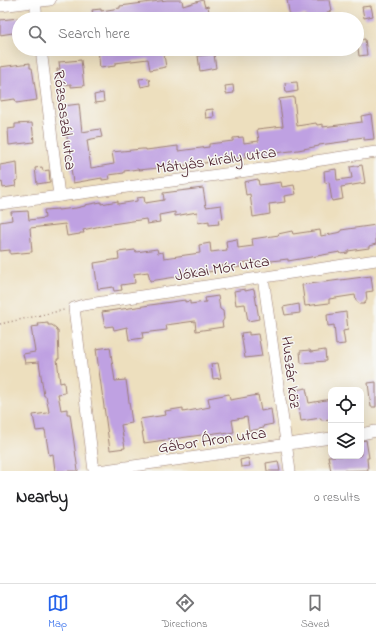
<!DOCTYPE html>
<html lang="en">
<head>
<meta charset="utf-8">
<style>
	:root { --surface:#fff; --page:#f6f6f6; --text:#202124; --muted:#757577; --line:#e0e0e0; --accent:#2563eb }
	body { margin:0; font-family:"Indie Flower",sans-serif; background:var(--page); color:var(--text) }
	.controls { position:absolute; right:12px; bottom:12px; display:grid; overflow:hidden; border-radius:8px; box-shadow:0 4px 16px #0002 }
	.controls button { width:36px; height:36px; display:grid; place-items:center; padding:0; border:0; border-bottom:1px solid var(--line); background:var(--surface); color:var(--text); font:20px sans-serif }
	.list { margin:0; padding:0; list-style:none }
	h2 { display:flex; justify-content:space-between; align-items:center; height:52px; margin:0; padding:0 16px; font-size:17px }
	h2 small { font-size:13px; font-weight:400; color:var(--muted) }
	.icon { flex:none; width:22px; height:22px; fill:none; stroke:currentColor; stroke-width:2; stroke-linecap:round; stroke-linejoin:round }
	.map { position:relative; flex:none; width:376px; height:471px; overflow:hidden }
	.search { position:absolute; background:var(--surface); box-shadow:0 4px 16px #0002; left:12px; right:12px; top:12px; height:44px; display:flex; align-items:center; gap:10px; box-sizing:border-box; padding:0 14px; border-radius:22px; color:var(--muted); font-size:15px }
	.sheet { height:112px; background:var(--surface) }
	nav { display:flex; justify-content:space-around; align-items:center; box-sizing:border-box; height:56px; border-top:1px solid var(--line); background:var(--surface); font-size:11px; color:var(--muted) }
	nav a { display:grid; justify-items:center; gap:2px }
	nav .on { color:var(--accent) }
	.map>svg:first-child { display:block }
</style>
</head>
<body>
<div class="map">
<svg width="376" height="471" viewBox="0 0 376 471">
	<rect width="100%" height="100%" fill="#f6f6f2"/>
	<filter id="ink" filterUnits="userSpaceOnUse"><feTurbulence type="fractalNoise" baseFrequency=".025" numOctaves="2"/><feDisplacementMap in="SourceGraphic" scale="8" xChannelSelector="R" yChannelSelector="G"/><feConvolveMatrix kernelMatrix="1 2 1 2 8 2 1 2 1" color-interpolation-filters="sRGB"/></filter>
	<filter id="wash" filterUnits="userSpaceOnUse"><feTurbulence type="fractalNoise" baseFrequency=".012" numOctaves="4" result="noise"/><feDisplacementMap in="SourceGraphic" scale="16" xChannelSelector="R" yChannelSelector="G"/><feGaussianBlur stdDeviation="0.9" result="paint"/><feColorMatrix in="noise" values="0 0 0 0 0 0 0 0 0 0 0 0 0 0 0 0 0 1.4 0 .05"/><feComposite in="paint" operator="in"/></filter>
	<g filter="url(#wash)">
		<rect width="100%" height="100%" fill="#eddfbe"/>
		<g id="blocks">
			<g fill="#bfa1e2">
				<polygon points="167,0 182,0 183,6 203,0 205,7 208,6 210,19 94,19 92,10 101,9 101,11 120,8 120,6"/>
				<polygon points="287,0 330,0 332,11 327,12 328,19 307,19 306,15 290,17"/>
				<polygon points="371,6 373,16 364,18 362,7"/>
				<polygon points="19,18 19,32 0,35 0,20"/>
				<polygon points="365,39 367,55 359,56 357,40"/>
				<polygon points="98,49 163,49 166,67 150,70 148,59 115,63 115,66 100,68"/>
				<polygon points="214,54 216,68 200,71 198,56"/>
				<polygon points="81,60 84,86 71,87 71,84 62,85 62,81 58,82 57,69 60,69 59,62"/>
				<polygon points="30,63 30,68 32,68 37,100 16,103 15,99 0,101 0,67"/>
				<polygon points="149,78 150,85 141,87 139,79"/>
				<polygon points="297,82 298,91 286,93 285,83"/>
				<polygon points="233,85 234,93 226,94 225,86"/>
				<polygon points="103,93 104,102 95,103 94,95"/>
				<polygon points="294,97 297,126 316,123 317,125 323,124 323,127 362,122 361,116 371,114 374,139 364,140 364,137 349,139 349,141 319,145 319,146 298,150 261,155 260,151 245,153 246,157 197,164 139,170 138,169 124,171 124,173 109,175 110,179 102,180 102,178 73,183 63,106 79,104 82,132 100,129 102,137 87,140 91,168 114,164 112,152 142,149 146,149 146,150 178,146 178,151 209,147 209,144 233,141 233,138 243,137 244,143 259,141 257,129 283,126 279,99"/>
				<polygon points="213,109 214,117 206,118 205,110"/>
				<polygon points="32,123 34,142 9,145 8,129 15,128 15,124"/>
				<polygon points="17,162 18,180 15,181 16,186 3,188 2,182 0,183 0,165"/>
				<polygon points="362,165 365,183 341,187 343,199 332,201 329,182 325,183 324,171 336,169 337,180 352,178 350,167"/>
				<polygon points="42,167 43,171 49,170 50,182 37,184 35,168"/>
				<polygon points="258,179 259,185 281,182 282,187 294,185 296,194 284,196 285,202 269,204 270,214 253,217 250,194 246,195 244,182"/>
				<polygon points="203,188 206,207 221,205 223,219 218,220 219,224 209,225 209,221 198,223 197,212 175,216 175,212 159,215 160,222 147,224 146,219 105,225 83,230 84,233 80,233 80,234 67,236 65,224 30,228 32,252 10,254 10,250 0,251 0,222 12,220 11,212 28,211 29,220 45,218 44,210 58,209 58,210 76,208 85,206 85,205 101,202 101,204 118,201 118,204 137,201 137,198 144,197 145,203 164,200 163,193"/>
				<polygon points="376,225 376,244 369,246 369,248 348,251 348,253 341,254 340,252 288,261 288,259 271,261 264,262 264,264 256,265 256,261 240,263 241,267 230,268 229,265 213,267 214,271 150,281 148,272 134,274 135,283 121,285 122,290 114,291 113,287 98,289 94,263 119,259 118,252 135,250 136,252 157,249 158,253 163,252 164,258 200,253 199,245 210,243 211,252 227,250 226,241 237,239 238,248 253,246 252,239 279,235 278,234 292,231 293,234 320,230 321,236 341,232 341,230"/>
				<polygon points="371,276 373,291 366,292 367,300 364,304 360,304 356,301 355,295 329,299 329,303 305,306 302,285"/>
				<polygon points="245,289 245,291 254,289 259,319 248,321 245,304 236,305 234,291"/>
				<polygon points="218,296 220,309 223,311 224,319 222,322 223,327 196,331 195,321 166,325 167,330 142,333 143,338 129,340 127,327 114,330 113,326 105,327 102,312 185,300 185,302 190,301 190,304 206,302 205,298"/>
				<polygon points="299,304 300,313 285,315 283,307"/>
				<polygon points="346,312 348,330 343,331 345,344 336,345 334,325 328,326 327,315"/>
				<polygon points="48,323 48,325 52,325 56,328 57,331 58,331 59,359 57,359 60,383 64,382 65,393 58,394 61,410 67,409 67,414 70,414 78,471 55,471 53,454 49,455 45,430 36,431 33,415 47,413 49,412 46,396 44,396 39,362 25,363 23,354 35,352 31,327 39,326 38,324"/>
				<polygon points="249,332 249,335 258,334 262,356 245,358 241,333"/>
				<polygon points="110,347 115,381 126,380 132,423 121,425 125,448 110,450 96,349"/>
				<polygon points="310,350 311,352 325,350 326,361 301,363 300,351"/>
				<polygon points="218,363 221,378 213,379 211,364"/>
				<polygon points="376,382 376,407 371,407 368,383"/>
				<polygon points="306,388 309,403 331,399 331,419 321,420 321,418 301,421 296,390"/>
				<polygon points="229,394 230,400 258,395 261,411 271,409 273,424 263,426 264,428 249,431 247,417 232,420 234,432 223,434 223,432 144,443 140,419 166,415 165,411 183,408 183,412 210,407 208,398"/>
				<polygon points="366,440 369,458 367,458 368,470 331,471 328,456 361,456 361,441"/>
				<polygon points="248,458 250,466 241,467 240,460"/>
				<polygon points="278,461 280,471 267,471 266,463"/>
			</g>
		</g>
	</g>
	<g filter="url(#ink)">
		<use href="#blocks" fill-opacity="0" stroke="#9c7f74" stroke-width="1"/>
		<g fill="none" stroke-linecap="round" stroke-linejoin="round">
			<g stroke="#9c7f74" stroke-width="12">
				<g id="minor">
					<polyline points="35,0 37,19"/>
					<polyline points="0,6 50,0"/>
					<polyline points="41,49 59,196"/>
					<polyline points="0,204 247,171 376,152"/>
					<polyline points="263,277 290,471"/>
					<polyline points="361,434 376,431"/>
					<polyline points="94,471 74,308 83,305 376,260"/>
					<polyline points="98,471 331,438"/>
				</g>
			</g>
			<polyline stroke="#9c7f74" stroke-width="1.5" stroke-dasharray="1 3" stroke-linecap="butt" points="0,324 64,310"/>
			<use href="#minor" stroke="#fff" stroke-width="11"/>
		</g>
	</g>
	<g text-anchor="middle" stroke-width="3" stroke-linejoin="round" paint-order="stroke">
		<g font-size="16" fill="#4a1f2b" stroke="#f6f6f2">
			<text transform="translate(66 120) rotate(83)" y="6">Rózsaszál utca</text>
			<text transform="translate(216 159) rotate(-8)" y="6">Mátyás király utca</text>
			<text transform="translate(222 267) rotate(-9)" y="6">Jókai Mór utca</text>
			<text transform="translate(292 372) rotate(83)" y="6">Huszár köz</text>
			<text transform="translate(212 439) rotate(-8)" y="6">Gábor Áron utca</text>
		</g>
	</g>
</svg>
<div class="controls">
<button><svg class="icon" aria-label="locate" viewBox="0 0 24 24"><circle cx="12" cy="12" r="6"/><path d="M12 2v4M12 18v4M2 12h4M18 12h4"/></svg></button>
<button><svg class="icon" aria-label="layers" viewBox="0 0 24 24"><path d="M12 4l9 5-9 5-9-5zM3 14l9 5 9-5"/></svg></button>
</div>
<div class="search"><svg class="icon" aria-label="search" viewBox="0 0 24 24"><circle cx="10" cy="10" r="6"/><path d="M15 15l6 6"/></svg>Search here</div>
</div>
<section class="sheet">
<h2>Nearby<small>0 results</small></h2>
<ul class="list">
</ul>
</section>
<nav>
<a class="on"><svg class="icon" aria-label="map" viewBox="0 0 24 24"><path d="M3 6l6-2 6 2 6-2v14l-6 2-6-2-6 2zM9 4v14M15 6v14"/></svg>Map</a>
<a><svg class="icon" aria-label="directions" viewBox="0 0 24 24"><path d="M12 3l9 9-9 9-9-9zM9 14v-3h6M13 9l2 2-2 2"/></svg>Directions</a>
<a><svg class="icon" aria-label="saved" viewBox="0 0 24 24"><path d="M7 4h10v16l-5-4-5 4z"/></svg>Saved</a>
</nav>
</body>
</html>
